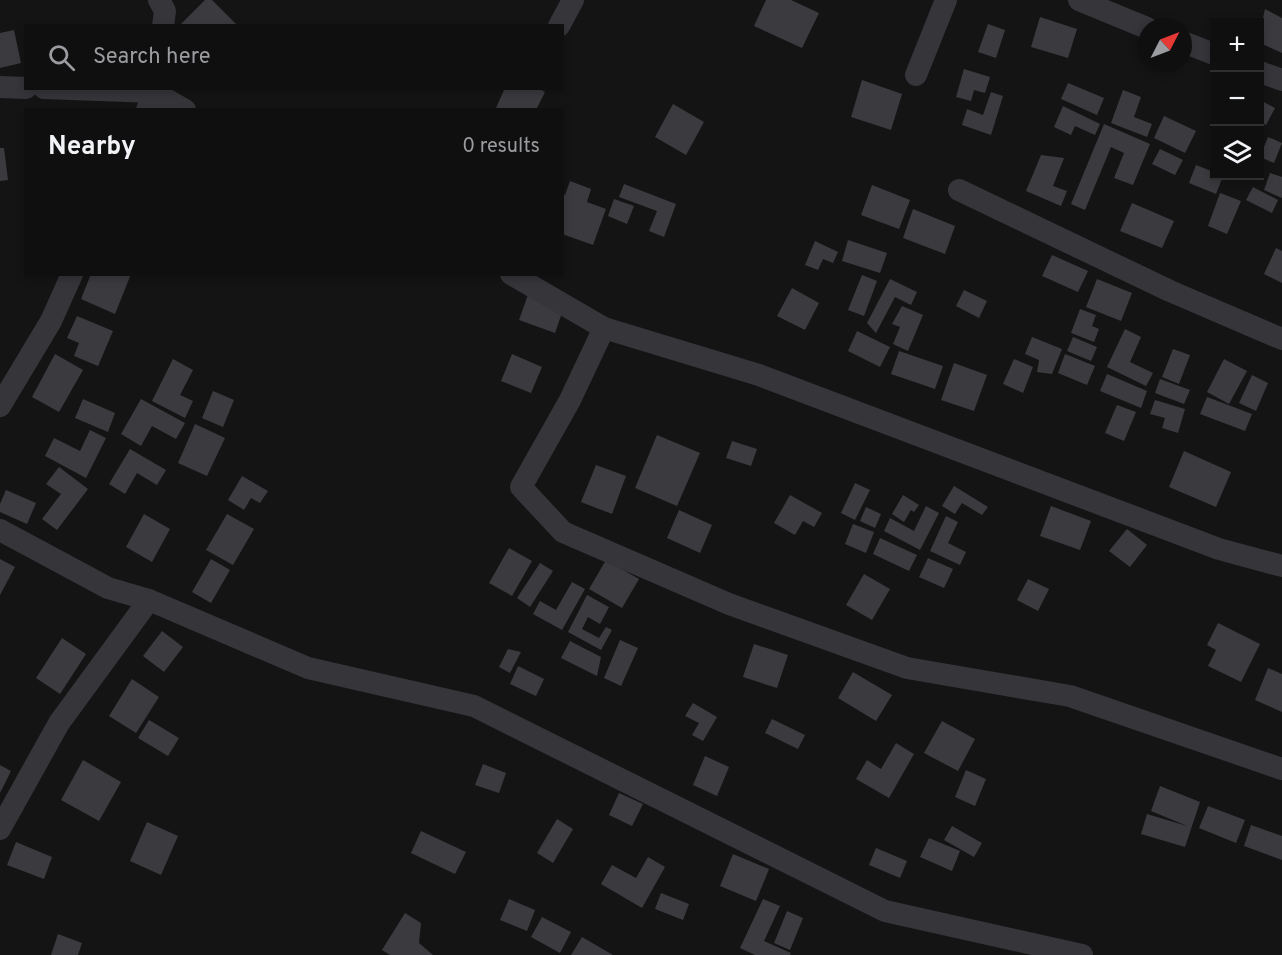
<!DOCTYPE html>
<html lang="en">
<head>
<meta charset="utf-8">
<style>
	:root { --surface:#0f0f10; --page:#1d1d1e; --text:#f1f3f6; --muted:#9b9c9f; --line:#2f2f30 }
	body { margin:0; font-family:Overpass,sans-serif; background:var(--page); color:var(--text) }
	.controls { position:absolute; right:18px; top:18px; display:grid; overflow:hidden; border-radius:0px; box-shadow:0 3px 9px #0003 }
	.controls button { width:54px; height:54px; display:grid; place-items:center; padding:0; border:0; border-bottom:2px solid var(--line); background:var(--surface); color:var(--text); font:30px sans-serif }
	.compass { position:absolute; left:1138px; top:18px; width:54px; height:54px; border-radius:50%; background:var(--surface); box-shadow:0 3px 9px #0003; rotate:48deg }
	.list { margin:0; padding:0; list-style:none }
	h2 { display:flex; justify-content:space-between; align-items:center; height:78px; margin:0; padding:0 24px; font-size:26px }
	h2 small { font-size:20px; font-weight:400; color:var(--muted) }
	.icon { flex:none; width:33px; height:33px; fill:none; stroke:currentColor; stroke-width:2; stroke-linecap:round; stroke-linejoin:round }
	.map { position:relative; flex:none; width:1282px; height:955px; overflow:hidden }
	.search { position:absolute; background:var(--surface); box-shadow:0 3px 9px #0003; left:24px; top:24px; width:540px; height:66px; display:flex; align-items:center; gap:15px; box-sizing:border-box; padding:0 21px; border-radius:0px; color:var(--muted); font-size:22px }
	.panel { position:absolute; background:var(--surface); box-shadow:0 3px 9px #0003; left:24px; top:108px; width:540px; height:168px; border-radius:0px }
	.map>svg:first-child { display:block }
</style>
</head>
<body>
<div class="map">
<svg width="1282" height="955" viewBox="0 0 1282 955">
	<rect width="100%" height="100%" fill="#141415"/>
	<g fill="#3b3b3f">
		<polygon points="205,0 212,0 238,26 179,26"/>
		<polygon points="766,0 791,0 819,13 802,48 754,26"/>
		<polygon points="1265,9 1282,18 1282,53 1260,43 1260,32"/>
		<polygon points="1040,17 1077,29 1068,58 1031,47"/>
		<polygon points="988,24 1005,30 996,58 978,52"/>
		<polygon points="14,30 21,63 0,68 0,33"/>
		<polygon points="964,69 990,77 985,93 974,90 971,101 956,97"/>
		<polygon points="862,80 902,94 891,130 851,117"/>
		<polygon points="1068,83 1104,98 1097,115 1061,99"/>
		<polygon points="505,88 538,88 545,92 536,110 498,110 496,108"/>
		<polygon points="1123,90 1141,97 1134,117 1152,124 1147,137 1111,123"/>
		<polygon points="991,92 1003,96 991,135 962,125 967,109 983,115"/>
		<polygon points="1260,100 1275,108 1266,125 1260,122"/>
		<polygon points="673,104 704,122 686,155 655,137"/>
		<polygon points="1063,106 1100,124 1095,135 1075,126 1071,135 1054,127"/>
		<polygon points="1164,116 1196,131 1185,153 1154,138"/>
		<polygon points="1104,124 1150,144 1133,185 1114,178 1124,153 1111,147 1085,210 1071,204"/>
		<polygon points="1268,137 1282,143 1274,163 1260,157"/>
		<polygon points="0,148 4,148 8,180 0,181"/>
		<polygon points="1160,149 1183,160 1175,175 1152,164"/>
		<polygon points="1041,155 1064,158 1053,186 1067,191 1061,206 1026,191"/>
		<polygon points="1196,165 1214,172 1214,176 1223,176 1216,194 1189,183"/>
		<polygon points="1270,173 1282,177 1282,198 1264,190"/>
		<polygon points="570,181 591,189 587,202 606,209 593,245 562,234 562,194 565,195"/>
		<polygon points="624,184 676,204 664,237 649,231 657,211 619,197"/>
		<polygon points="872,185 910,200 899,229 861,215"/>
		<polygon points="1253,187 1278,200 1272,213 1246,200"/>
		<polygon points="1220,193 1241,201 1227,234 1208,226"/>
		<polygon points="614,199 634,206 627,224 608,216"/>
		<polygon points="1132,203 1174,221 1162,248 1120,231"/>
		<polygon points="913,209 955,226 945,254 903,238"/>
		<polygon points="848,240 887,253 880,273 842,261"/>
		<polygon points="815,241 838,252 833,263 823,259 818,270 805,265"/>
		<polygon points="1276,248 1282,251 1282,283 1264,274"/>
		<polygon points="1052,255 1088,271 1078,292 1042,276"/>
		<polygon points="91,274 131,274 115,314 81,299"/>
		<polygon points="862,275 877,281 864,316 848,310"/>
		<polygon points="890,279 917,292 911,305 895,297 876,333 867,323"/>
		<polygon points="1097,279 1132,293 1121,321 1086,307"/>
		<polygon points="792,288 819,303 805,330 777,316"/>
		<polygon points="964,290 987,301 979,318 956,306"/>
		<polygon points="529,292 565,304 555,333 519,320"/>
		<polygon points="902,306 923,315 908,351 893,344 900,327 892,324"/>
		<polygon points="1080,309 1096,315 1092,326 1099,329 1094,342 1071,333"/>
		<polygon points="77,316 113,331 98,366 74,356 79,343 67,338"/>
		<polygon points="1125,329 1141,337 1130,362 1153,373 1146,386 1107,367"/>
		<polygon points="857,331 890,347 880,367 848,351"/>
		<polygon points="1032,337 1062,349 1052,374 1037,372 1039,360 1025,354"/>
		<polygon points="1073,337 1097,347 1091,361 1067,351"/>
		<polygon points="1173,349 1190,355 1179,384 1162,377"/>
		<polygon points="899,351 943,366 935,389 891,374"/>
		<polygon points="55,354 83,370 59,412 32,397"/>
		<polygon points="512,354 542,367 531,393 501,381"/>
		<polygon points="1065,354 1095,366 1087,385 1058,373"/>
		<polygon points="173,359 193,370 180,395 193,401 185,418 152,401"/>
		<polygon points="1014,359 1033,367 1023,393 1003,384"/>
		<polygon points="1224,359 1247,371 1229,404 1207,392"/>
		<polygon points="954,363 987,375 974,411 941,400"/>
		<polygon points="1107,374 1147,391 1141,408 1100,391"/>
		<polygon points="1252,375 1268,383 1256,411 1239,403"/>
		<polygon points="1160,379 1190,390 1184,404 1155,393"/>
		<polygon points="213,391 234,400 223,427 202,418"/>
		<polygon points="1207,397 1252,414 1245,431 1200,414"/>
		<polygon points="83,399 115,413 108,432 75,418"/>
		<polygon points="141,399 185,423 176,439 152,426 141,446 121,434"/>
		<polygon points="1155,400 1185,409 1178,433 1162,428 1165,418 1150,414"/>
		<polygon points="1117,405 1136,412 1124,441 1105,433"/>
		<polygon points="195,424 225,438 207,476 178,463"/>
		<polygon points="90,430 106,438 86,478 45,456 54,438 80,451"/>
		<polygon points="657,435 700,453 677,506 635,488"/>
		<polygon points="732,441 757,449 751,466 726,458"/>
		<polygon points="130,449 166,470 157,485 137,473 125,494 109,484"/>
		<polygon points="1184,451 1231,472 1216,507 1169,487"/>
		<polygon points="596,465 626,476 612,514 581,502"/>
		<polygon points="59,467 88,489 57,530 42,519 61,494 46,484"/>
		<polygon points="242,476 268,491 260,503 251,498 244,510 228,500"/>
		<polygon points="855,483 870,490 855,520 841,513"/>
		<polygon points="954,486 988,507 982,515 962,503 955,514 942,506"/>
		<polygon points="6,490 36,503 27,524 0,512 0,504"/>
		<polygon points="790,495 822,513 814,527 803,521 795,535 774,523"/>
		<polygon points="903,495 919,505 914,512 911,510 904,522 892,514"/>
		<polygon points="926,506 939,513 920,550 884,531 890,518 914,531"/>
		<polygon points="1051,506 1091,521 1080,550 1040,536"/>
		<polygon points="866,507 881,514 875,528 860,521"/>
		<polygon points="679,510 712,525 700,553 667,538"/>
		<polygon points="144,514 170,529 152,562 126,547"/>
		<polygon points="227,514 254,529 233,565 206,550"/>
		<polygon points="946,516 958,522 948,543 966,552 960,565 930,551"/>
		<polygon points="853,524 874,532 866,553 845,544"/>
		<polygon points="1127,529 1147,545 1130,567 1109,551"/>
		<polygon points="880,538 917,555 909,571 873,554"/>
		<polygon points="509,548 532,561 512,596 489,583"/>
		<polygon points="928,558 953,569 944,588 919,577"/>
		<polygon points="0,559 15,567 0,595"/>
		<polygon points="211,559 230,570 211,603 192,592"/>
		<polygon points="606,560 639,579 622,608 589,589"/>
		<polygon points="540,563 553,571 530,607 517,598"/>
		<polygon points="864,574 890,589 872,620 846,605"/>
		<polygon points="1028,579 1049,589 1038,611 1017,600"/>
		<polygon points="572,582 585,589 562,630 533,614 540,601 556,610"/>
		<polygon points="587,595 609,607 600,624 588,617 582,629 599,638 606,627 612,630 601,650 568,632"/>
		<polygon points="1218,623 1260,644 1241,682 1208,666 1216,650 1207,645"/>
		<polygon points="162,631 183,647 164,672 143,656"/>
		<polygon points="62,638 86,654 60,694 36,678"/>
		<polygon points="620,640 638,648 621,686 604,678"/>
		<polygon points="570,641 601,657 597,676 561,658"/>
		<polygon points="754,644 788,655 777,688 743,677"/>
		<polygon points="508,649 521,652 510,673 499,667"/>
		<polygon points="518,666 544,679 536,696 510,684"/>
		<polygon points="1268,668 1282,674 1282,712 1255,700"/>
		<polygon points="853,672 892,695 876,721 838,698"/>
		<polygon points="132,679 159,697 136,733 109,716"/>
		<polygon points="693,703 717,717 703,741 692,735 699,723 685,716"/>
		<polygon points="772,719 805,735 798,749 765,733"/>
		<polygon points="149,720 179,738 168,756 138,738"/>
		<polygon points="942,721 975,739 958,771 924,753"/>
		<polygon points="896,743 914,754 889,798 856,779 867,760 881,769"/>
		<polygon points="705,756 729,767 717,796 693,785"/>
		<polygon points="83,760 121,782 99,821 61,800"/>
		<polygon points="483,764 506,773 499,793 475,785"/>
		<polygon points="0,765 11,771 0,793"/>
		<polygon points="966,770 986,779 975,806 955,797"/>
		<polygon points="1160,786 1200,802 1185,847 1141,834 1147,814 1187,826 1151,811"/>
		<polygon points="619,793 643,804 632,826 609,815"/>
		<polygon points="1208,806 1245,820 1236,843 1199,828"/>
		<polygon points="557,819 573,829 553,863 537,853"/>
		<polygon points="147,822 178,836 161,875 130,861"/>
		<polygon points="1251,825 1282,836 1282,860 1244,846"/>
		<polygon points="952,826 982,843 974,857 944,840"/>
		<polygon points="421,831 466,852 455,874 411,853"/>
		<polygon points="929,838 960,851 952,871 920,857"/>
		<polygon points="16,842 52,857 44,879 7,865"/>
		<polygon points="876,848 907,861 900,878 869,865"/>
		<polygon points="733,854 769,869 756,901 720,886"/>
		<polygon points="648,857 665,867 642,908 601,884 612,865 636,878"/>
		<polygon points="661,893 689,904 683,920 655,909"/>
		<polygon points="509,899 535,910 527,931 500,920"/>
		<polygon points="763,899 780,906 764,941 791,953 790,955 755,955 740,948"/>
		<polygon points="787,911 803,918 790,950 774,943"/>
		<polygon points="405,913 421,923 419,943 433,955 390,955 382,950"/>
		<polygon points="542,917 571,932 560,953 531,937"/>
		<polygon points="58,934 82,943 78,955 51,955"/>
		<polygon points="582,937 613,955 571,955"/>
	</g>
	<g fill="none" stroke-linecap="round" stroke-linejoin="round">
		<g stroke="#35353a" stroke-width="22">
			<polyline points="159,0 165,11 163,26"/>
			<polyline points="1079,0 1147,28"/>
			<polyline points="559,26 573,0"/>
			<polyline points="1183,42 1214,54"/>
			<polyline points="1260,72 1282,80"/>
			<polyline points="916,75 946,0"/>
			<polyline points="0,87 26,88"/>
			<polyline points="44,88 154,92 147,110"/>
			<polyline points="155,88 154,92 185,110"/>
			<polyline points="959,190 1170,291 1282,339"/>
			<polyline points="511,274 604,328 759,375 1219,549 1282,566"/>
			<polyline points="604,328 570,400 521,487 563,532 729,604 907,668 1070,696 1282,769"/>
			<polyline points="0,406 51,321 72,274"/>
			<polyline points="0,530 108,588 149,600 308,668 474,706 885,911 1082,955"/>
			<polyline points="0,829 59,723 149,600"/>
		</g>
	</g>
</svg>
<div class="controls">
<button>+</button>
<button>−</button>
<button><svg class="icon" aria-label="layers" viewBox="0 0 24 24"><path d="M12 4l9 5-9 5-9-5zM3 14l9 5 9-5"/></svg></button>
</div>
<svg class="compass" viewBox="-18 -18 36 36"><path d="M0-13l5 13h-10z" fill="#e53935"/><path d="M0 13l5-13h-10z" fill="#9b9c9f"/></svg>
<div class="search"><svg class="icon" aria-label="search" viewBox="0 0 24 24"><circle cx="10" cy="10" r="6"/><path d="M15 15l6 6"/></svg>Search here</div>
<section class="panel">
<h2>Nearby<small>0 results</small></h2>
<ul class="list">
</ul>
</section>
</div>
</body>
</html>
